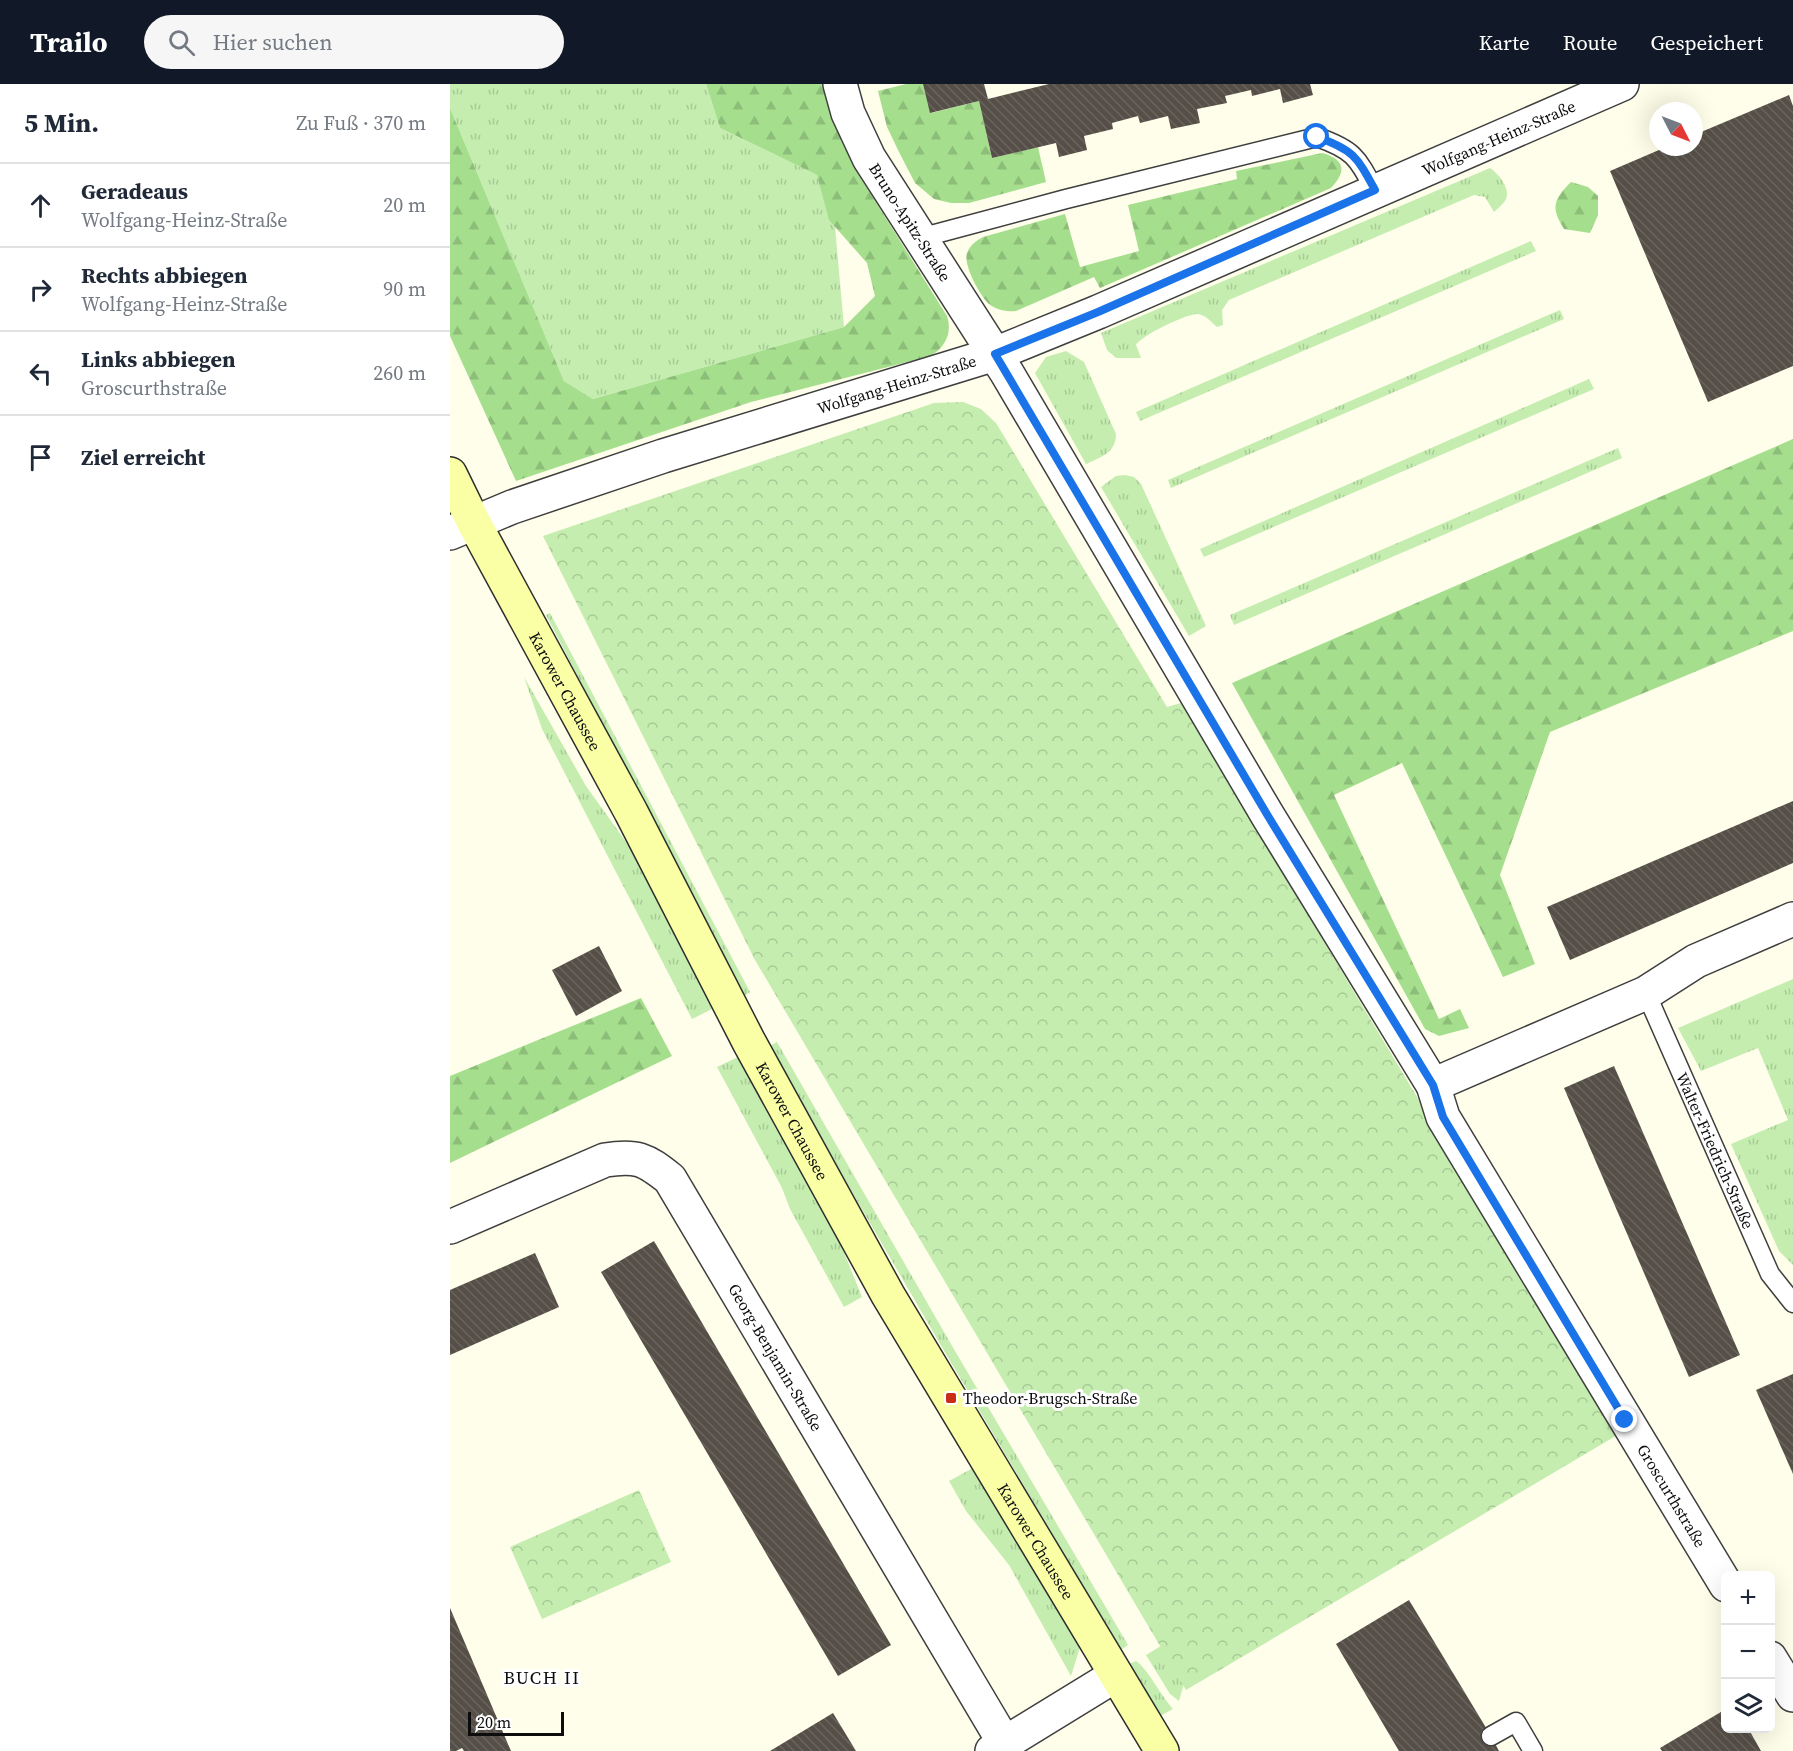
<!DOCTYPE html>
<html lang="de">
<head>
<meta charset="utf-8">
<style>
	:root { --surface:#fff; --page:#f6f6f7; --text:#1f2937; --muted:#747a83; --line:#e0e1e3; --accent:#111827 }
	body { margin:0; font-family:"Source Serif 4",serif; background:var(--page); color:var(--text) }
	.controls { position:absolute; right:18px; bottom:18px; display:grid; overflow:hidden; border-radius:9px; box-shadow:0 6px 24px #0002 }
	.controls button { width:54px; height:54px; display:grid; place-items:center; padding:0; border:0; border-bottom:2px solid var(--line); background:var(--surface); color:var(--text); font:30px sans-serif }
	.compass { position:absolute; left:1199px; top:18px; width:54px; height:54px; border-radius:50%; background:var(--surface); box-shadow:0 6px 24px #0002; rotate:132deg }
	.scale { position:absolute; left:18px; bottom:15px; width:96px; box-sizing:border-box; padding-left:6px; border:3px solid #0c0c0c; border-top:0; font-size:16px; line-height:21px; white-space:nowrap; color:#0c0c0c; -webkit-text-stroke:4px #fff; paint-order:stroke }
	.stop { position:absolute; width:18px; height:18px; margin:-14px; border:4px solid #1a73e8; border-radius:50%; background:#fff }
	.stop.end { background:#1a73e8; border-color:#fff; box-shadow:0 2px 6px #0008 }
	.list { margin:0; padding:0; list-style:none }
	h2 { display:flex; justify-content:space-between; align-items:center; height:78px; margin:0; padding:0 24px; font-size:26px }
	h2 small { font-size:20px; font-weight:400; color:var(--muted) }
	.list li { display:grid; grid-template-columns:39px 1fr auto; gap:18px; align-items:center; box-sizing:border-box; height:84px; padding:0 24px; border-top:2px solid var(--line) }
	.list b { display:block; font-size:22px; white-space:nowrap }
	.list p { margin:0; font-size:20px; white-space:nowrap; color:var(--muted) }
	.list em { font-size:20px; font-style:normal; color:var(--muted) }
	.icon { flex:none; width:33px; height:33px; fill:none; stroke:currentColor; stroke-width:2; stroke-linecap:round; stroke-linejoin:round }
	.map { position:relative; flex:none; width:1343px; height:1667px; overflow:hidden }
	header { display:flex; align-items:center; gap:36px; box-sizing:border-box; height:84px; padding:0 30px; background:var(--accent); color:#fff }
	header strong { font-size:28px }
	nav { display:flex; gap:33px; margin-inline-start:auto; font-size:21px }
	.search { width:420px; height:54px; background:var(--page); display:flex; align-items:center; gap:15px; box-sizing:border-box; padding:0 21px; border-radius:33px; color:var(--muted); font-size:22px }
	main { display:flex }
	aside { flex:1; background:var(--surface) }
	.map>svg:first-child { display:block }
</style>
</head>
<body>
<header>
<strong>Trailo</strong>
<div class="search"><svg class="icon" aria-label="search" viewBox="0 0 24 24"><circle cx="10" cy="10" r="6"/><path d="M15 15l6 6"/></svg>Hier suchen</div>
<nav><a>Karte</a><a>Route</a><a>Gespeichert</a></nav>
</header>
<main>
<aside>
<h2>5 Min.<small>Zu Fuß · 370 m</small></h2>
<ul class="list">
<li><svg class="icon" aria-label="ahead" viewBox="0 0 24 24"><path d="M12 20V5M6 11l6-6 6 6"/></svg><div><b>Geradeaus</b><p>Wolfgang-Heinz-Straße</p></div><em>20 m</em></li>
<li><svg class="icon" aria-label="right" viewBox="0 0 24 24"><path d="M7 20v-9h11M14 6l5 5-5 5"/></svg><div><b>Rechts abbiegen</b><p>Wolfgang-Heinz-Straße</p></div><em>90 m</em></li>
<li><svg class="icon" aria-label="left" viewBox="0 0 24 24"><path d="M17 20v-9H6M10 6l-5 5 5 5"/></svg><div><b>Links abbiegen</b><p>Groscurthstraße</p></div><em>260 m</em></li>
<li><svg class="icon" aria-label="arrive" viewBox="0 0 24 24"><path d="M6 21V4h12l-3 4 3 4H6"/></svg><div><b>Ziel erreicht</b></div></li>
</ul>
</aside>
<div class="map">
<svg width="1343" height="1667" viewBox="0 0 1343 1667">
	<defs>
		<pattern id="grass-tufts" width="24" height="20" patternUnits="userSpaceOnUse" patternTransform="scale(1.5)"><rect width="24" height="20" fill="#c5edb0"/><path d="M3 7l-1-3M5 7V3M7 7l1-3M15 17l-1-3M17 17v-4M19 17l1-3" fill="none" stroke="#a8ca96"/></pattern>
		<pattern id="forest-firs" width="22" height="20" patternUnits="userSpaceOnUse" patternTransform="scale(1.5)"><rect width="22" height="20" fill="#a5df8e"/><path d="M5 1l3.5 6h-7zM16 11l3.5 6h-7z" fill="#8dbe79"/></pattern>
		<pattern id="park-crowns" width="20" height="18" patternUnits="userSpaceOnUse" patternTransform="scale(1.5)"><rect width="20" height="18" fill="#c5edb0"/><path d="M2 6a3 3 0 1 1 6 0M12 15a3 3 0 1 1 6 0" fill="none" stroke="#a8ca96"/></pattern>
		<pattern id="building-back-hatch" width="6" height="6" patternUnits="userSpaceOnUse" patternTransform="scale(1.5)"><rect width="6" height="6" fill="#554f47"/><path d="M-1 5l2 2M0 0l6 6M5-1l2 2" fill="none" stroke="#68645d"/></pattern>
	</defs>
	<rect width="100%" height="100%" fill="#fffeea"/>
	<g fill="url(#grass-tufts)">
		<polygon points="0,0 256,0 270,44 367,91 385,143 394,243 143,315 114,297 0,24"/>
		<path d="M1040,84C1049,90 1062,106 1055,117C1052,121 1047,125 1044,128L1035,113L1024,111L779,216L772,226L773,241L767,243C761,238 756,231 748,230C738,229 690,252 686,261L691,274H666L657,266L651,249Z"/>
		<polygon points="1081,157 1086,167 690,337 686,328"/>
		<polygon points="1110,226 1114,235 721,404 718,396"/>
		<path d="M616,267L634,278L666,350C666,369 651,373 636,380L585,289L596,273Z"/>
		<polygon points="1139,295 1144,305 754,473 750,465"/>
		<polygon points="1168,364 1172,374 784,541 780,531"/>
		<polygon points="675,391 684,393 691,400 756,542 739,552 651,403 666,392"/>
		<polygon points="100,529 300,908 294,912 96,531"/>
		<polygon points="74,593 136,702 184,769 264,924 242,935 92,645"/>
		<polygon points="1343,895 1343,1181 1329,1167 1281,1060 1338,1036 1308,964 1251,987 1228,944"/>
		<polygon points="327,958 505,1267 678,1561 671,1566 493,1265 318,963"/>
		<polygon points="288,973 389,1156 412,1213 394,1223 340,1125 332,1104 267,983"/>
		<polygon points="523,1384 630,1563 621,1592 559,1481 516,1427 499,1397"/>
		<polygon points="752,1537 729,1617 720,1610 696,1571"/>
		<path d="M686,1577C697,1584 712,1613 723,1625L710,1632L679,1580Z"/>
	</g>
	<g fill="url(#forest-firs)">
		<path d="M256,0H374L407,88L497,232C503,249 494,267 477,273L301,318L66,397L0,252V24L114,297L143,315L394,243L425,212L417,179L379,136L367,91L270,44Z"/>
		<polygon points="456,0 473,0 481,29 529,17 542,74 588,63 596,98 519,119 501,119 484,115 465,99 448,66 437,43 428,7"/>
		<path d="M872,69C895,75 897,87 881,104L650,204L644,193L566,227C557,228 546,226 539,220C530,212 513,181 517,169C520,161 526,157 533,153L615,130L630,183L689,167L678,121L787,95L786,87Z"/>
		<path d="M1121,98L1138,103L1148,112V131L1140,149L1114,145C1100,123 1104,115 1121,98Z"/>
		<polygon points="1343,355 1343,547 1100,648 1050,791 1085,880 1053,893 952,679 884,711 989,935 1010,925 1019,944 989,952 975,945 782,599"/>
		<polygon points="191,914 222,972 0,1079 0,992"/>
	</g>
	<g fill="url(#park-crowns)">
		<polygon points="513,318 531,325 546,339 717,623 731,619 1169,1350 736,1606 305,876 93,452 484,319"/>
		<polygon points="189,1406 221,1478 92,1535 60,1463"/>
	</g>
	<g fill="url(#building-back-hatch)">
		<polygon points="473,0 534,0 538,15 599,0 860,0 863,11 833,19 830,5 802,12 801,6 775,12 777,19 747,25 750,39 721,45 718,32 690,39 688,32 662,39 663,45 634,52 637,66 609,73 606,59 542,74 529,17 480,29"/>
		<polygon points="1339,11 1343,22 1343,282 1258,318 1160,87 1216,63 1244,63 1244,51"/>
		<polygon points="1343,717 1343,779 1120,876 1097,823"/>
		<polygon points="149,862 172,907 126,932 102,886"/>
		<polygon points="1164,982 1290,1271 1239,1293 1114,1004"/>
		<polygon points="204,1157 441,1561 388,1592 151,1188"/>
		<polygon points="85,1169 109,1223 0,1271 0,1206"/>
		<polygon points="1343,1290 1343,1390 1306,1306"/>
		<polygon points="959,1516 1041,1652 1049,1667 949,1667 886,1560"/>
		<polygon points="0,1524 61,1667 14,1667 12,1664 6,1667 0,1667"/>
		<polygon points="1276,1625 1276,1644 1298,1644 1311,1667 1212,1667 1210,1664"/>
		<polygon points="383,1629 406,1667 320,1667"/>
	</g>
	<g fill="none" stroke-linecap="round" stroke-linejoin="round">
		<g stroke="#3f3f3f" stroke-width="21">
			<g id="lane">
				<path d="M470,154L616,115L867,53C904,66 907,73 925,107"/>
				<path id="s1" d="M1196,909L1320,1190L1343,1219"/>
				<polyline points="1041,1652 1066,1638 1083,1667"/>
			</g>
		</g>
		<g stroke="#3f3f3f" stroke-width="36">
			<g id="street">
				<path id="s2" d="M390,0L398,29L419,74L557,289L818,732L983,1001L993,1033L1276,1501"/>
				<path id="s3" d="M0,449L62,423L213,372L545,270L648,228L1172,0"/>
				<polyline points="983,1001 1196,909 1246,877 1343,835"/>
				<path id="s4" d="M0,1143L155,1076C187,1071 195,1075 220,1095L555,1660"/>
				<polyline points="1320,1574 1343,1611"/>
				<polyline points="542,1667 666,1591"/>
			</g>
		</g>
		<g stroke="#2e2e2e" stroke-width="36">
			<g id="secondary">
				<path id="s5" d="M0,390L24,439L181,728L299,958L438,1211L712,1667"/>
			</g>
		</g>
		<use href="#lane" stroke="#fff" stroke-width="18"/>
		<use href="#street" stroke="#fff" stroke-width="33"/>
		<use href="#secondary" stroke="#faffa5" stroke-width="33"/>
	</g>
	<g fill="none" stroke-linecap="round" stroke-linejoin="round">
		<path stroke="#1a73e8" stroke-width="8" d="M867,53C904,66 907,73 925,106L648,228L545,270L818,732L983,1001L993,1033L1175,1336"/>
	</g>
	<rect fill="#c82d17" stroke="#fff" stroke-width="2" x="495" y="1308" width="12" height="12" rx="3"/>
	<g text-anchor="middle" stroke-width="6" stroke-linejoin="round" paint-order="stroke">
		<g font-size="16" fill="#0c0c0c" stroke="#fff">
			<text dy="6" stroke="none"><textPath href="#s3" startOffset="1122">Wolfgang-Heinz-Straße</textPath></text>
			<text dy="6" stroke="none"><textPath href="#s2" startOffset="156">Bruno-Apitz-Straße</textPath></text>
			<text dy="6" stroke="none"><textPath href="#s3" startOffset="471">Wolfgang-Heinz-Straße</textPath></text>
			<text dy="6" stroke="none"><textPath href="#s5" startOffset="246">Karower Chaussee</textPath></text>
			<text dy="6" stroke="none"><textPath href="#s5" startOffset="732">Karower Chaussee</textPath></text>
			<text dy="6" stroke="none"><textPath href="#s1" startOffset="172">Walter-Friedrich-Straße</textPath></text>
			<text dy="6" stroke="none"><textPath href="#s4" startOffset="447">Georg-Benjamin-Straße</textPath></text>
			<text dy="6" stroke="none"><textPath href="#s2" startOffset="1641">Groscurthstraße</textPath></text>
			<text dy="6" stroke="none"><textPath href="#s5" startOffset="1218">Karower Chaussee</textPath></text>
		</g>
		<g font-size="16" fill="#0c0c0c" stroke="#fff" text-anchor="start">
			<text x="513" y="1320">Theodor-Brugsch-Straße</text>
		</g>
		<g font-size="18" letter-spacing="1.5" fill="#0c0c0c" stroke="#fff">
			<text x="92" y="1600">BUCH II</text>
		</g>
	</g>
</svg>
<div class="controls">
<button>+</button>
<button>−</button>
<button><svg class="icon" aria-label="layers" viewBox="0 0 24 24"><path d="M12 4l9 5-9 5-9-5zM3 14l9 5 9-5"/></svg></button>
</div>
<svg class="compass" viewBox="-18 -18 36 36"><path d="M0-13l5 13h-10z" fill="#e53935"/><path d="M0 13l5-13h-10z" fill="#747a83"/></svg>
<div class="scale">20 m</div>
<div class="stop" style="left:867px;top:53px"></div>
<div class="stop end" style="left:1175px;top:1336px"></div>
</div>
</main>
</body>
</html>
